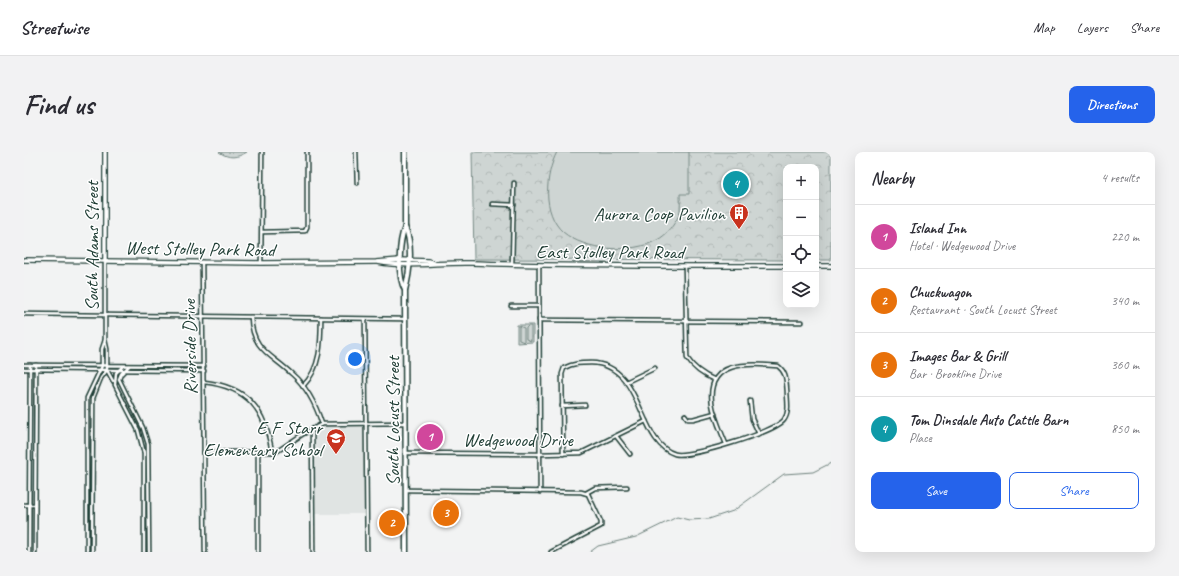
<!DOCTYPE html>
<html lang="en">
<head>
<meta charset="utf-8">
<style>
	:root { --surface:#fff; --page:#f2f2f3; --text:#2b2b33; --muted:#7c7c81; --line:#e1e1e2; --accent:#2563eb }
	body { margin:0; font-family:Caveat,sans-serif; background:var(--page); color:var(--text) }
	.controls { position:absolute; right:12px; top:12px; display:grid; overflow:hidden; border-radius:8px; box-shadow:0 4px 16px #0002 }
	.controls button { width:36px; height:36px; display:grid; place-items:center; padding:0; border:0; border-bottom:1px solid var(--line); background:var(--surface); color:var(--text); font:20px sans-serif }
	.you { position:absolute; left:331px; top:207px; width:14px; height:14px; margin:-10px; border:3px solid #fff; border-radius:50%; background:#1a73e8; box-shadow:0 0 0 6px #1a73e833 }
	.badge { display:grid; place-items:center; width:26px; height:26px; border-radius:50%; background:var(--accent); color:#fff; font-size:13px; font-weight:700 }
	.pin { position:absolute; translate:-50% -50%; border:2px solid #fff; box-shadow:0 1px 4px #0006 }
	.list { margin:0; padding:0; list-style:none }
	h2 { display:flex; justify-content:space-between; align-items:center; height:52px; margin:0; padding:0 16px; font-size:17px }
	h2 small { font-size:13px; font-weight:400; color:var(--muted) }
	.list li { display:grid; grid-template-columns:26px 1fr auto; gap:12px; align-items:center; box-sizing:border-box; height:64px; padding:0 16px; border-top:1px solid var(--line) }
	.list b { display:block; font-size:15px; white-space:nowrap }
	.list p { margin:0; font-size:13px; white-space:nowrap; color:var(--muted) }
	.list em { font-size:13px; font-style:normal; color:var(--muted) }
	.actions { display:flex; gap:8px; padding:12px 16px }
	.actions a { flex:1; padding:9px 0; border:1px solid var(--accent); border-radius:8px; text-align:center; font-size:14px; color:var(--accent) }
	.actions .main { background:var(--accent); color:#fff }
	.icon { flex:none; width:22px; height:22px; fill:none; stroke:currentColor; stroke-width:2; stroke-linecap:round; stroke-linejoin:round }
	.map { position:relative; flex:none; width:807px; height:400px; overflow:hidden; border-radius:8px }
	header { display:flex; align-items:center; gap:24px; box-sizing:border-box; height:56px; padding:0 20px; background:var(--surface); border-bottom:1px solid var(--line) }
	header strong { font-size:19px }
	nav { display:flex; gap:22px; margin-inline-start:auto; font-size:14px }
	.intro { display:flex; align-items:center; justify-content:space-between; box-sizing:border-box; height:96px; padding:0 24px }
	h1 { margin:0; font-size:28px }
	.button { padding:10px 18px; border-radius:8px; background:var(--accent); color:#fff; font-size:14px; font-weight:700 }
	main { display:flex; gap:24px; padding:0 24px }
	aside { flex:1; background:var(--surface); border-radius:8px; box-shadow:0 4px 16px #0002 }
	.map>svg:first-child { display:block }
</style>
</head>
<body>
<header>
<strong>Streetwise</strong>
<nav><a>Map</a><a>Layers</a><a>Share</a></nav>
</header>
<div class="intro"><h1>Find us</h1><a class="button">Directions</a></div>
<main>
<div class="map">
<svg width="807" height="400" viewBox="0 0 807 400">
	<defs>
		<pattern id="park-crowns" width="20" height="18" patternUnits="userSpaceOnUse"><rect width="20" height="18" fill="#ced5d3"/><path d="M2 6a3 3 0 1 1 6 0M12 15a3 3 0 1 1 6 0" fill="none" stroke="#b0b8b6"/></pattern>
	</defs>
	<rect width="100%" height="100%" fill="#f2f3f3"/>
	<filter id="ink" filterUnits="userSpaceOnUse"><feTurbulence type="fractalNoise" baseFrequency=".025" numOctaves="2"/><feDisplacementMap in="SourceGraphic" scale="8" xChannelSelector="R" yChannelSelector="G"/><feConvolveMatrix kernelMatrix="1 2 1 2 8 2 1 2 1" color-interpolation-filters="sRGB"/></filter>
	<g filter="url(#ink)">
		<polygon fill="#e0e4e3" points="300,274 340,274 340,362 291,362 289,278"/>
		<g fill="url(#park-crowns)" stroke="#768984">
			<polygon points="448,0 807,0 807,108 792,108 792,15 762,15 762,108 450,107"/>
			<polygon points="493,173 509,173 509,190 493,191"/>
		</g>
		<g fill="#ced5d3" stroke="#768984">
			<path d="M195,0H223C213,6 205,7 195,0Z"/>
			<path d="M533,0H665V42H656C656,49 657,57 655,63C650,73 643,83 633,88C608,102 561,99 539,80C518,61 521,23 533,0Z"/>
			<polygon points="495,174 500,176 500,190 495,188"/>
			<polygon points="504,174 507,174 507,189 502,187 502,176"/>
		</g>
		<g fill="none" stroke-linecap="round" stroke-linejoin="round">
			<polyline stroke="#6d807b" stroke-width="1" points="566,400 574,394 612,385 653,365 665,368 685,367 709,359 760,322 789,320 807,311"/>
			<g stroke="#1f3d34" stroke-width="5.5">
				<g id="street">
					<polyline points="332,0 333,31"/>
					<polyline points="468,52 490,53"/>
					<polyline points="238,80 281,79 283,75 283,0"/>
					<polyline points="178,110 181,400"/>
					<polyline points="237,111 238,0"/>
					<polyline points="488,112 490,31"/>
					<polyline points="515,113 516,340"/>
					<path d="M661,114L663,206C670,217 679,223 691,228"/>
					<polyline points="487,154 515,154"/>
					<polyline points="0,162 381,167"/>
					<path d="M227,165C228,198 247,202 268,222C283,235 292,253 298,272"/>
					<polyline points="341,167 343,400"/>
					<polyline points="515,168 778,170"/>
					<polyline points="81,188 81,109"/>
					<polyline points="0,213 180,214"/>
					<polyline points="99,214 92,221 91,233 114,278 120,301 120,400"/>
					<polyline points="105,214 97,222 95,227 119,276 124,292 125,400"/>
					<polyline points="0,217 180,219"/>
					<polyline points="83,218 89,229"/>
					<path d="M180,230C225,235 241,258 248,300"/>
					<polyline points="602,230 631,216"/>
					<path d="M279,234C297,216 297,190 297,166"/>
					<polyline points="726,249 728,267 735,282"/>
					<polyline points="538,254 561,253"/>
					<polyline points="661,263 664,267 669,267 691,261"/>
					<polyline points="288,277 289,400"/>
					<polyline points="592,284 606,302"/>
					<polyline points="180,300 252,300 279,282 298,272 381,271"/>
					<polyline points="234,301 234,400"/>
					<polyline points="382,301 516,302 557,301 622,269"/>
					<path d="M539,302L538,222L540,216C549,211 557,211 567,211C620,212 613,291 651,302C666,306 751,280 760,268C766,260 763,248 763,239C762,229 763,221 754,214C725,211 682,208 688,251C690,265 697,279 702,292"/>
					<polyline points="382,338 557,340 564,342 577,370 577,374 527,400"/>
					<polyline points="562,341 571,336 603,335"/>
					<polyline points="0,353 11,353"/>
					<polyline points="5,400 6,213"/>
					<polyline points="11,400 12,213"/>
					<polyline points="63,400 63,246 78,214 78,197 81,188 83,197 83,218 77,226 69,246 68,400"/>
				</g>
			</g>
			<g stroke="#1f3d34" stroke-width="6">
				<g id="secondary">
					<polyline points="81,0 81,109"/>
					<polyline points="0,108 237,111 352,110 376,108 404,109 410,111"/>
					<path d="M354,110C385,116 416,110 447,111C552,115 657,114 762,114"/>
					<polyline points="792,114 807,114"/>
				</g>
			</g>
			<g stroke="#1f3d34" stroke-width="7">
				<g id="primary">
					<path d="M381,75C389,92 386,120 381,138L382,400"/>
					<path d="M381,138C373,124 375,89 381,75V0"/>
				</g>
			</g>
			<use href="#street" stroke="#fff" stroke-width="2.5"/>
			<use href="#secondary" stroke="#fff" stroke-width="3.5"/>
			<use href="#primary" stroke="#fff" stroke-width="4"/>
		</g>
	</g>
	<defs>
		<g id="building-pin" transform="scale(1)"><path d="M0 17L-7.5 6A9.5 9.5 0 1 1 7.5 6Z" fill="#c8321e" stroke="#fff"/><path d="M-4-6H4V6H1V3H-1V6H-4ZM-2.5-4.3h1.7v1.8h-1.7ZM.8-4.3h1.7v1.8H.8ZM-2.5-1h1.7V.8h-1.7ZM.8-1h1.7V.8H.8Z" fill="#fff"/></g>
		<g id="school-pin" transform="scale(1)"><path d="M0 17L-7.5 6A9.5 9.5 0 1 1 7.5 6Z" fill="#c8321e" stroke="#fff"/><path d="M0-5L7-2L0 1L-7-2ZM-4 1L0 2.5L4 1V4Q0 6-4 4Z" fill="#fff"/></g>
	</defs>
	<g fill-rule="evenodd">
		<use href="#building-pin" x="715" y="61"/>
		<use href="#school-pin" x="312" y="286"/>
	</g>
	<g text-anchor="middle" stroke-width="3" stroke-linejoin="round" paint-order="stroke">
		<g font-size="19" fill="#1f3d34" stroke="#fff" text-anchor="end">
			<text x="701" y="68">Aurora Coop Pavilion</text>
			<text x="298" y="282">E F Starr<tspan x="298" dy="22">Elementary School</tspan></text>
		</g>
		<g font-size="19" fill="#1f3d34" stroke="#fff">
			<text transform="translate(67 94) rotate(-90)" y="7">South Adams Street</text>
			<text transform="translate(176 96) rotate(1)" y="7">West Stolley Park Road</text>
			<text x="586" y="106">East Stolley Park Road</text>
			<text transform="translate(165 195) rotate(-91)" y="7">Riverside Drive</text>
			<text transform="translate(368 269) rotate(-90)" y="7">South Locust Street</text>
			<text x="494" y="294">Wedgewood Drive</text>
		</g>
	</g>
</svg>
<div class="controls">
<button>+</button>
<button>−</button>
<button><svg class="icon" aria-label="locate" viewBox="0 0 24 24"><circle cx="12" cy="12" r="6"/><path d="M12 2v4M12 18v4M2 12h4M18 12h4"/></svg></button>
<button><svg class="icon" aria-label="layers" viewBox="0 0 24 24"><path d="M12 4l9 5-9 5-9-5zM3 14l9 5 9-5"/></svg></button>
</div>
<div class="you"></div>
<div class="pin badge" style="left:406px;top:285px;background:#d1479c">1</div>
<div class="pin badge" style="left:368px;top:371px;background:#e8710a">2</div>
<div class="pin badge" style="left:422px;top:361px;background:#e8710a">3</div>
<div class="pin badge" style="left:712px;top:32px;background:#0f9aa8">4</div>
</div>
<aside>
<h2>Nearby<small>4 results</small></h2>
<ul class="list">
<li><span class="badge" style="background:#d1479c">1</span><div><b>Island Inn</b><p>Hotel · Wedgewood Drive</p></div><em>220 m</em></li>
<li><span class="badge" style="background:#e8710a">2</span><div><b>Chuckwagon</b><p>Restaurant · South Locust Street</p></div><em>340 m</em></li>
<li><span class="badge" style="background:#e8710a">3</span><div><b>Images Bar &amp; Grill</b><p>Bar · Brookline Drive</p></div><em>360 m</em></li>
<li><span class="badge" style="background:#0f9aa8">4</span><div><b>Tom Dinsdale Auto Cattle Barn</b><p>Place</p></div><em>850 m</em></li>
</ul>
<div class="actions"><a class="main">Save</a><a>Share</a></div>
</aside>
</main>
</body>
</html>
